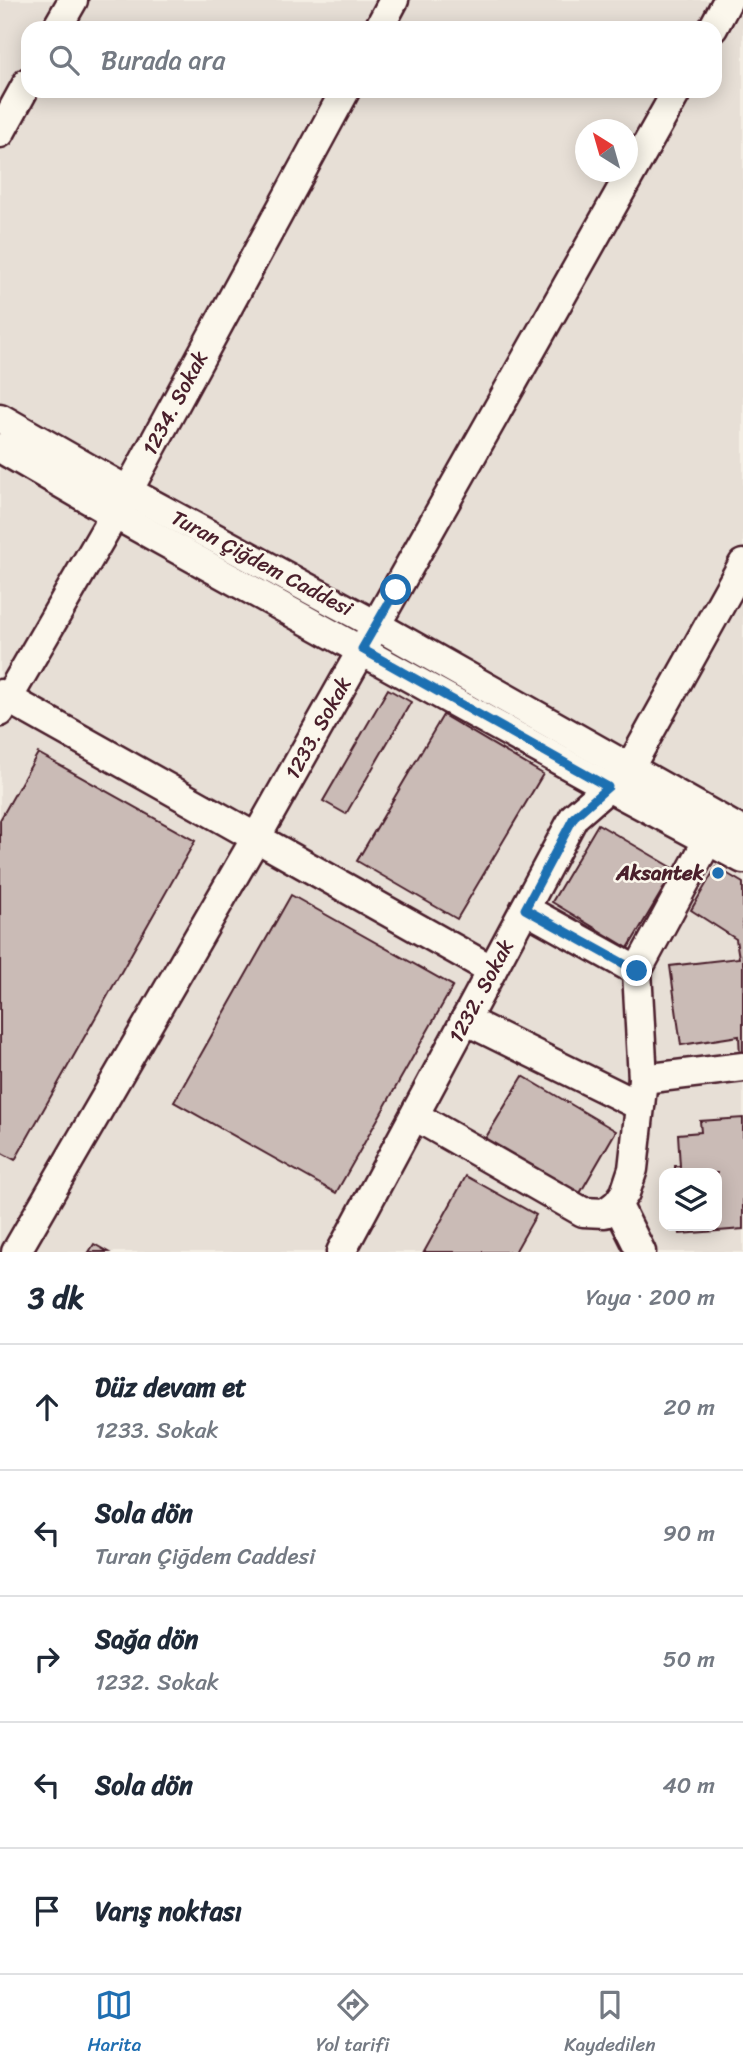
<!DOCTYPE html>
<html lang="tr">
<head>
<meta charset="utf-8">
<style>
	:root { --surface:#fff; --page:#f6f6f7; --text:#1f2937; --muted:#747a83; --line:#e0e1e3; --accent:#1f6fb2 }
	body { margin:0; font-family:Sriracha,sans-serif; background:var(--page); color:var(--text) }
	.controls { position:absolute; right:21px; bottom:21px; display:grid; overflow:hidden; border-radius:14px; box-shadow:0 4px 18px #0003 }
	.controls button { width:63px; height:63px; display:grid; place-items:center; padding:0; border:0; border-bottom:2px solid var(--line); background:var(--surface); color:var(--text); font:35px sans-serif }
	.compass { position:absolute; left:575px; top:119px; width:63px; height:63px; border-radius:50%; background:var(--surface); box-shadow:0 4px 18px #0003; rotate:323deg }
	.stop { position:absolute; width:21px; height:21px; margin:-16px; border:5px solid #1f6fb2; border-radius:50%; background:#fff }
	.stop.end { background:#1f6fb2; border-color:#fff; box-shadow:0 2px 7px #0008 }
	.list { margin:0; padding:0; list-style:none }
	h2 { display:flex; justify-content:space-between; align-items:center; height:91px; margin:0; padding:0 28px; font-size:30px }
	h2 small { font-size:23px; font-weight:400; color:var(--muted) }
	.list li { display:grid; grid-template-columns:46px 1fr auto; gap:21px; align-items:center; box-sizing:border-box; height:126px; padding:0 28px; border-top:2px solid var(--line) }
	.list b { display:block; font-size:26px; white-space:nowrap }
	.list p { margin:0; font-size:23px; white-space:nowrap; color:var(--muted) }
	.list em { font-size:23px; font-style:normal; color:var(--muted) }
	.icon { flex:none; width:38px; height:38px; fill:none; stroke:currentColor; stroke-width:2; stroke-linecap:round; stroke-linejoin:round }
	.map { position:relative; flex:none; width:743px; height:1252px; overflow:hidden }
	.search { position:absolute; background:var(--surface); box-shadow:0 4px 18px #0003; left:21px; right:21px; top:21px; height:77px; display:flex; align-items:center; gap:18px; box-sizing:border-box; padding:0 24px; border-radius:21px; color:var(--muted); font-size:26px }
	.sheet { height:721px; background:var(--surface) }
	nav { display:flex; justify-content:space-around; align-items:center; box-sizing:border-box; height:98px; border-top:2px solid var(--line); background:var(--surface); font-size:19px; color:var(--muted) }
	nav a { display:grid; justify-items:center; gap:4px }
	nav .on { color:var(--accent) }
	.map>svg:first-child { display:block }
</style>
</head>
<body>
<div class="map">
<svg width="743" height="1252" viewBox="0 0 743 1252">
	<rect width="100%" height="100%" fill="#f4eee4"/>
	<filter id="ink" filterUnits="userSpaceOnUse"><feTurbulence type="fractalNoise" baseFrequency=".0143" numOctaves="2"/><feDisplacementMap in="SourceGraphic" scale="14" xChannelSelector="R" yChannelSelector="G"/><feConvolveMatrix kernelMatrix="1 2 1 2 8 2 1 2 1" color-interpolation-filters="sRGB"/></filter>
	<g filter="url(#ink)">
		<path fill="#e7dfd6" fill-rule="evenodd" d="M0,0H743V1252H0ZM28,28H715V91H28ZM586,130H628V172H586ZM664,1173H717V1226H664Z"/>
		<g fill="#cabbb6" stroke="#4a1f2b" stroke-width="2">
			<polygon points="388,689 411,702 346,814 323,801"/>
			<polygon points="443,715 543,774 457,919 357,861"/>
			<polygon points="38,753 195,841 15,1160 0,1152 0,820"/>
			<polygon points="598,824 675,869 628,948 552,902"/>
			<polygon points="716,867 743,883 743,1057 740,1058 739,1036 681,1045 670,966 739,958 736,939 691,910"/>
			<polygon points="291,895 453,986 336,1193 174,1102"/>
			<polygon points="523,1076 616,1131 579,1195 485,1139"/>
			<polygon points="743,1118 743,1229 680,1234 679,1226 717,1226 717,1173 675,1173 675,1166 680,1166 678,1134 701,1132 700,1121"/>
			<polygon points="466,1176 536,1215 515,1252 424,1252"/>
			<polygon points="94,1244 108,1252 89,1252"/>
		</g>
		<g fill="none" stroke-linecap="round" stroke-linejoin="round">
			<g stroke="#4a1f2b" stroke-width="33">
				<g id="minor">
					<polyline points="57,28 73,0"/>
					<polyline points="379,28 394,0"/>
					<polyline points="713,28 728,0"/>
					<polyline points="0,133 28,82"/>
					<polyline points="0,418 128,491 376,625 743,832"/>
					<polyline points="0,448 114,514 608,787 743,859"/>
					<polyline points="0,694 492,970"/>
					<polyline points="0,712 128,491 345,91"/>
					<polyline points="525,909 637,971"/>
					<polyline points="465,1020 640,1106"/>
					<polyline points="643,1079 743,1067"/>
					<polyline points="415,1116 583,1212 605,1213 617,1204 625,1193 633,1169 643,1079 637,971 708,840"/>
					<polyline points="617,1204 641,1252"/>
					<polyline points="16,1252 256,838 677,91"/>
					<polyline points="341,1252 574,817 629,769 743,564"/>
				</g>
			</g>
			<use href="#minor" stroke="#fbf7ec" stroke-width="28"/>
		</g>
	</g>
	<g fill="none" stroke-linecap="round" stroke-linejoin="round" filter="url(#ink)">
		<polyline stroke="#1f6fb2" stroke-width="9" points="396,590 362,649 608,787 574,817 525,909 637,971"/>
	</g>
	<circle fill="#1f6fb2" stroke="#fbf7ec" stroke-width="2.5" cx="718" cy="873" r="7"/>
	<g text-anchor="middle" stroke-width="5" stroke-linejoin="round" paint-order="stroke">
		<g font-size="21" fill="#4a1f2b" stroke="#fbf7ec">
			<text transform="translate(175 403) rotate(-62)" y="7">1234. Sokak</text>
			<text transform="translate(262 563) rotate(28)" y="7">Turan Çiğdem Caddesi</text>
			<text transform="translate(318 728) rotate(-61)" y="7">1233. Sokak</text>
			<text transform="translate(481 991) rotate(-62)" y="7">1232. Sokak</text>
		</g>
		<g font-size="21" font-weight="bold" fill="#4a1f2b" stroke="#fbf7ec" text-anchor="end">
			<text x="704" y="880">Aksantek</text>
		</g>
	</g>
</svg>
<div class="controls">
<button><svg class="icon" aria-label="layers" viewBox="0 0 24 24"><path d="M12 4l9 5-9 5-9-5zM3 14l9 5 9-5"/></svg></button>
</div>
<svg class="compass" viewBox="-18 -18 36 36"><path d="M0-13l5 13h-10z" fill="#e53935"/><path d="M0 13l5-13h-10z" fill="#747a83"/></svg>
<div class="stop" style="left:396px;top:590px"></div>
<div class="stop end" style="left:637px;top:971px"></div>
<div class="search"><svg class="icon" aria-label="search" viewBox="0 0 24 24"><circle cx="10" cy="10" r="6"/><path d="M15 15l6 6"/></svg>Burada ara</div>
</div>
<section class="sheet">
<h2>3 dk<small>Yaya · 200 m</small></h2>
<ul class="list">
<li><svg class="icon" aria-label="ahead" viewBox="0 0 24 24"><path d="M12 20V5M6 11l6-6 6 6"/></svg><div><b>Düz devam et</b><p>1233. Sokak</p></div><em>20 m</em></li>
<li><svg class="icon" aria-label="left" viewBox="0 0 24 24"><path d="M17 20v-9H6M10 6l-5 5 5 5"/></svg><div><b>Sola dön</b><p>Turan Çiğdem Caddesi</p></div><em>90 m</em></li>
<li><svg class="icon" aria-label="right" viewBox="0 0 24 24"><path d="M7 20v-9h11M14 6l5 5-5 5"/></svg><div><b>Sağa dön</b><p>1232. Sokak</p></div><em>50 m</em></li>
<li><svg class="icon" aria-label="left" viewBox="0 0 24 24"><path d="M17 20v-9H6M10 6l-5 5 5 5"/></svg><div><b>Sola dön</b></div><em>40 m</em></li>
<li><svg class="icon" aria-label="arrive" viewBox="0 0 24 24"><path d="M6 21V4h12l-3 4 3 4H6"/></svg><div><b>Varış noktası</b></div></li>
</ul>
</section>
<nav>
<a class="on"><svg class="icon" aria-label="map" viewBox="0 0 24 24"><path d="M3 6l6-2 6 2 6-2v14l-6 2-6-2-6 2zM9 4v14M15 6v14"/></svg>Harita</a>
<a><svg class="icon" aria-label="directions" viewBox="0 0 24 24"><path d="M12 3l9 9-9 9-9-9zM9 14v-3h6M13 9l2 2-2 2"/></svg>Yol tarifi</a>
<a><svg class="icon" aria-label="saved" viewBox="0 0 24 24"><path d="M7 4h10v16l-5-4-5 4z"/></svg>Kaydedilen</a>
</nav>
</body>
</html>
